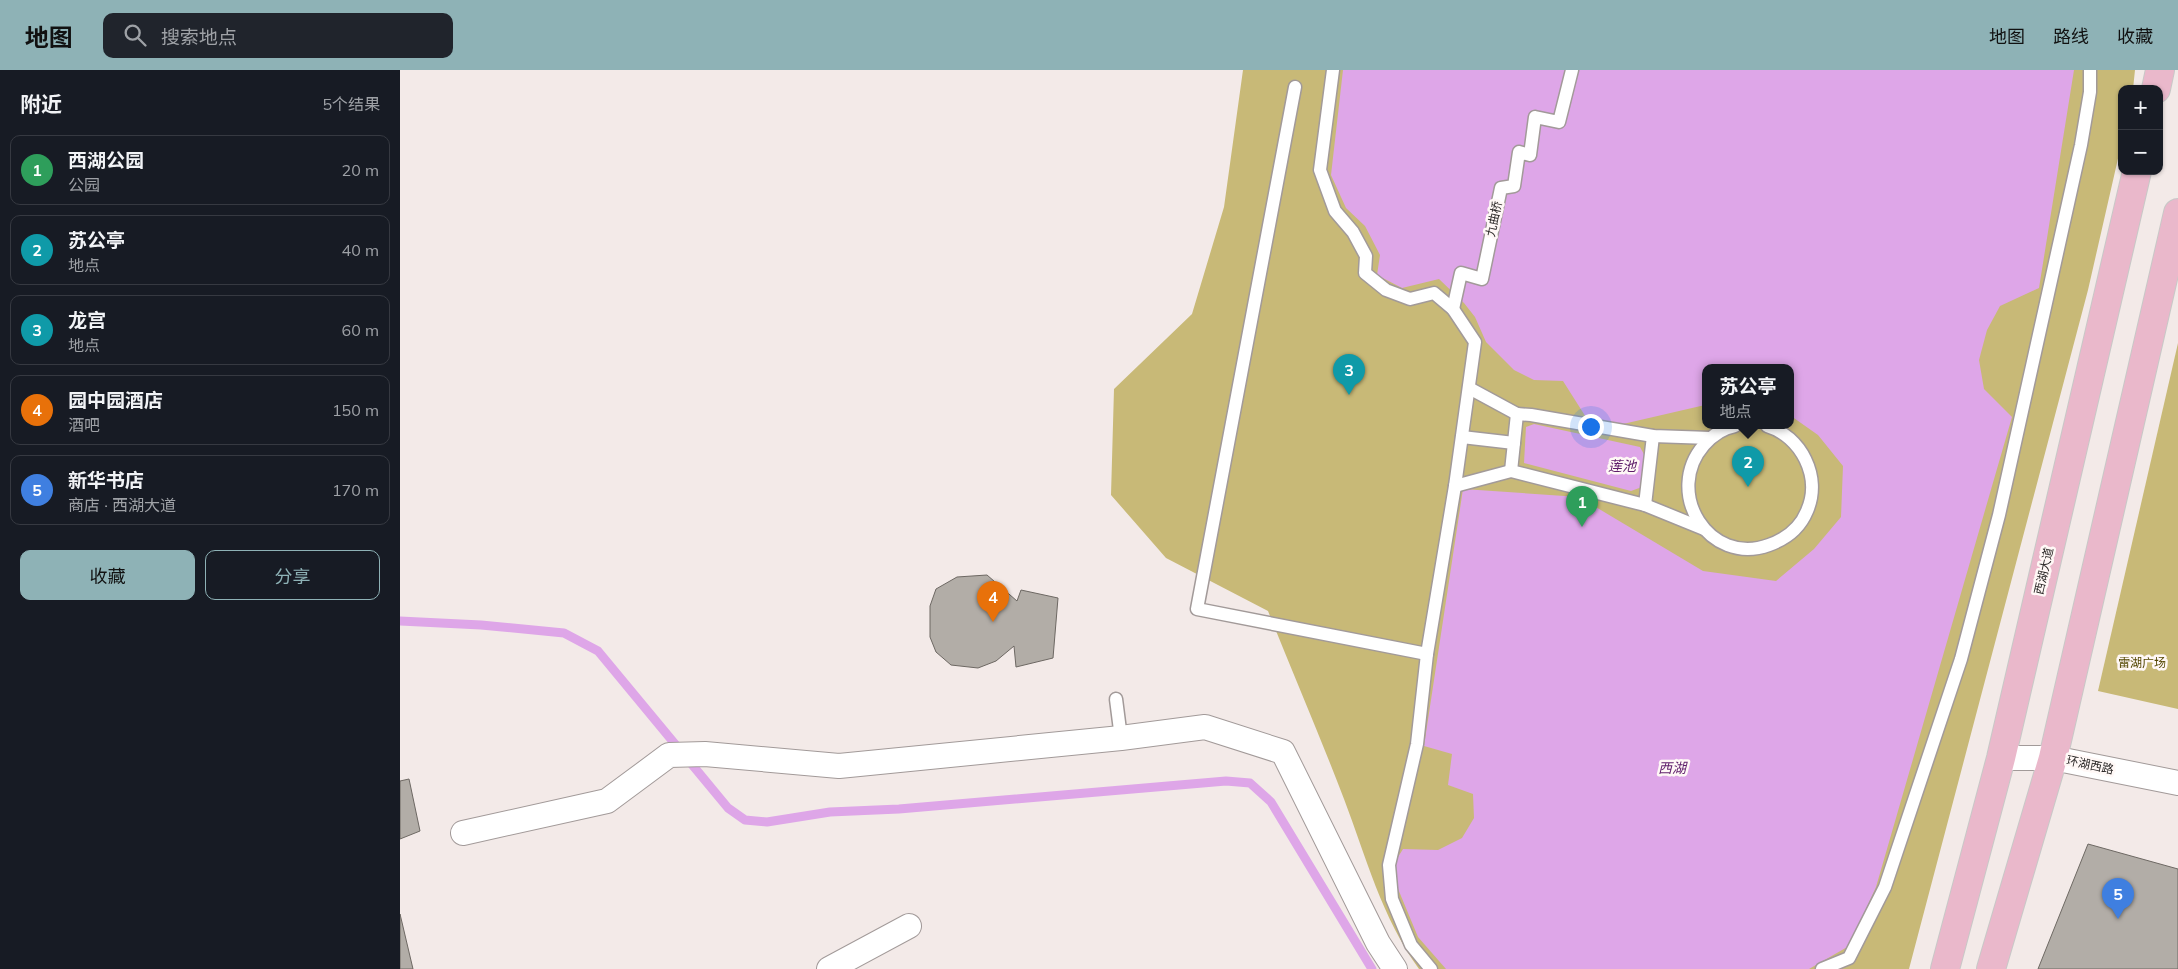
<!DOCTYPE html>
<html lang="zh">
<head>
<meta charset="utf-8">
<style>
	:root { --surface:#171b24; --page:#20242c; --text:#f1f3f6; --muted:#9ea1a6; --line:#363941; --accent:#8eb2b6 }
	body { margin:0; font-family:Mulish,"Noto Sans SC",sans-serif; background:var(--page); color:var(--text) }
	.controls { position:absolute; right:15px; top:15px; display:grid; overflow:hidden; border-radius:10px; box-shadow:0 1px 4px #0004 }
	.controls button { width:45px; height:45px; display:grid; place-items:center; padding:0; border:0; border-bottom:1px solid var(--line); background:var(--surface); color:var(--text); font:25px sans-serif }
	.you { position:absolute; left:1190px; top:356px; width:18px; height:18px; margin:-12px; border:4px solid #fff; border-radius:50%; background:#1a73e8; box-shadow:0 0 0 8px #1a73e833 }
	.badge { display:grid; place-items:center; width:32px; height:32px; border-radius:50%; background:var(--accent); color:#fff; font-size:16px; font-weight:700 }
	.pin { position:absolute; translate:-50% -41px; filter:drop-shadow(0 1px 2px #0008) }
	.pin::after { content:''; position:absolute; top:26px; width:18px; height:15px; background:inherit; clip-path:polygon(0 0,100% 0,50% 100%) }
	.popup { position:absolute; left:1302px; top:294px; width:92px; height:65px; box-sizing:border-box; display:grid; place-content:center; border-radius:10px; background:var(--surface); filter:drop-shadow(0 1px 4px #0005); font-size:16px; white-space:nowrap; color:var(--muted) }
	.popup b { font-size:19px; color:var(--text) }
	.popup::after { content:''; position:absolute; left:50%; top:100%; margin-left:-10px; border:10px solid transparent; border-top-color:var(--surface) }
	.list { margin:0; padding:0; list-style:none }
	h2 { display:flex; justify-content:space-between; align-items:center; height:65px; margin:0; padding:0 20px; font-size:21px }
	h2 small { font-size:16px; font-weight:400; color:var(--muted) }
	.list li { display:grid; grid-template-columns:32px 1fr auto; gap:15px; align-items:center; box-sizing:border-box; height:70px; margin:0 10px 10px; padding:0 10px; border:1px solid var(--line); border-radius:10px }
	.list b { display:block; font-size:19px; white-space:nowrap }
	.list p { margin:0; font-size:16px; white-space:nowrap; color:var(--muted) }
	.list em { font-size:16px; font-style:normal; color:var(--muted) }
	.actions { display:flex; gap:10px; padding:15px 20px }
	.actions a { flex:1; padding:11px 0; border:1px solid var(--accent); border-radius:10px; text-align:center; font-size:18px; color:var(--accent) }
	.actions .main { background:var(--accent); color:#111 }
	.icon { flex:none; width:28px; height:28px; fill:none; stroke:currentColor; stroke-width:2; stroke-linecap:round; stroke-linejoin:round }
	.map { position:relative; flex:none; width:1778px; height:899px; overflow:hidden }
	header { display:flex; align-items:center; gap:30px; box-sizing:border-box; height:70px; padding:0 25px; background:var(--accent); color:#111 }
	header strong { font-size:24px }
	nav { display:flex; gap:28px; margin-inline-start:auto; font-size:18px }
	.search { width:350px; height:45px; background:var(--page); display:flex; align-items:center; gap:12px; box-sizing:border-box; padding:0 18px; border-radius:10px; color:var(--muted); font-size:19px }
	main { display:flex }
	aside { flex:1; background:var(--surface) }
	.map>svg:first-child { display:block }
</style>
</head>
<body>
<header>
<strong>地图</strong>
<div class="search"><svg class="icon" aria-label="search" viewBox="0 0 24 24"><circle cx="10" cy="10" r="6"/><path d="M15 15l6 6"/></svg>搜索地点</div>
<nav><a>地图</a><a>路线</a><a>收藏</a></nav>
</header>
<main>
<aside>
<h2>附近<small>5个结果</small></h2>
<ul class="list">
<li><span class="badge" style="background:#2e9e5b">1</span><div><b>西湖公园</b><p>公园</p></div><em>20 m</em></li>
<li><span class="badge" style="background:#0f9aa8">2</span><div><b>苏公亭</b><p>地点</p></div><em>40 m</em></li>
<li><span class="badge" style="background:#0f9aa8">3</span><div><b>龙宫</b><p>地点</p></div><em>60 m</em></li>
<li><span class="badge" style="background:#e8710a">4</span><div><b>园中园酒店</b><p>酒吧</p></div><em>150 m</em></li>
<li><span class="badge" style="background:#3f7fe0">5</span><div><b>新华书店</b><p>商店 · 西湖大道</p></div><em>170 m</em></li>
</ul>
<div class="actions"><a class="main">收藏</a><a>分享</a></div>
</aside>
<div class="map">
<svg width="1778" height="899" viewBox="0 0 1778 899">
	<rect width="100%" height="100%" fill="#f3eae8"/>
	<g fill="#c8b977" fill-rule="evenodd">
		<path d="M843,0H1735L1733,19H1722V71L1688,220L1509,899H1019C982,848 966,787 944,729C920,666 893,604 868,541L766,488L711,425L714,319L792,244L824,137ZM1306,298H1390V356H1306Z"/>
		<polygon points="1778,273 1778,639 1698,621"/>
	</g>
	<g fill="#dea6e8">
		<polygon points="943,0 1674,0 1639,218 1600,236 1587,260 1579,290 1584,319 1612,347 1476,817 1449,876 1409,899 1046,899 1018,867 996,814 995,792 1003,779 1038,780 1062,768 1074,748 1073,724 1048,715 1052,684 1024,676 1063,419 1179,427 1303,501 1376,511 1414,479 1441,447 1443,396 1418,365 1391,346 1390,298 1306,298 1305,335 1223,354 1189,352 1163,311 1134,310 1114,300 1086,272 1075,247 1064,233 1039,209 1002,218 977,205 980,185 965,156 946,138 931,105"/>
		<polygon points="1134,354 1240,377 1246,388 1242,417 1231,421 1124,393 1126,357"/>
	</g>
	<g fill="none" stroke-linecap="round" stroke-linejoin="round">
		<polyline stroke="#dea6e8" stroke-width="9" points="0,551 81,555 164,563 198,581 328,738 345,750 367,752 430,742 499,739 826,711 850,713 871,732 972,899"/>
	</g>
	<g fill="#b2ada7" stroke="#6d6863">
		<polygon points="587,505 617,531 621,520 658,528 653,588 616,597 614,576 596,591 578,598 551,595 536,582 530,567 530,536 536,519 557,507"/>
		<polygon points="9,709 20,761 0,769 0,711"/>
		<polygon points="1688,774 1778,799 1778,899 1638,899"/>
		<polygon points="0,844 13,899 0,899"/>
	</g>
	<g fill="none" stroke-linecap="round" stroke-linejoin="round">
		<g stroke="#a29a99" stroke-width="15">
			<g id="lane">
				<polyline points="933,0 920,100 935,141 953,162 966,186 965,203 986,220 1010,229 1034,223 1053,239 1075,272 1055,416 1027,584 1017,674 989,795 992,829 1011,875 1031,899"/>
				<polyline points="895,17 797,539 1027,584"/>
				<polyline points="1053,239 1061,203 1082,209 1101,118 1114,116 1119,82 1130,85 1135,47 1159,52 1172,0"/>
				<polyline points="1069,318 1117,344"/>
				<path d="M1335,356C1323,358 1312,366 1304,375C1263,422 1309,497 1369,475C1386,469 1400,458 1407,441C1422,407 1401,366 1367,356"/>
				<polyline points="1062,367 1114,373"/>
				<polyline points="1055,416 1111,401"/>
				<polyline points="1245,435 1253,366"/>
				<polyline points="1304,459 1245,435 1111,401 1117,344 1131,345 1253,366 1310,368"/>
				<polyline points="716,629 721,668"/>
				<polyline points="1422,899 1449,888 1485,817 1561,589 1599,445 1681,75 1690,22 1690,0"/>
			</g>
		</g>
		<g stroke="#a29a99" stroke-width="26">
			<g id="street">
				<polyline points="1601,688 1653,688 1778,713"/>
				<polyline points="63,763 207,731 269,685 305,684 439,696 721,668 805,657 883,682 978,873 995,899"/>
				<polyline points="429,899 509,856"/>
			</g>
		</g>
		<g stroke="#c8c8c7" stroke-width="30">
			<g id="primary">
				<polyline points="1756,19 1760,0"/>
				<polyline points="1545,899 1601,688 1737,101"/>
				<polyline points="1591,899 1653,688 1778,143"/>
			</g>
		</g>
		<use href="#lane" stroke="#fff" stroke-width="12"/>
		<use href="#street" stroke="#fff" stroke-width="24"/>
		<use href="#primary" stroke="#eab8cb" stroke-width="28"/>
	</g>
	<g text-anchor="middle" stroke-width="5" stroke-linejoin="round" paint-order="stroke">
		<g font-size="12" fill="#2d2a29" stroke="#fff8f6">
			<text transform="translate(1094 149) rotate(-78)" y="4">九曲桥</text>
			<text transform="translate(1644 501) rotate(-77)" y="4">西湖大道</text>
			<text transform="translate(1690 695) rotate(12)" y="4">环湖西路</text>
		</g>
		<g font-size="12" fill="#534600" stroke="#fff8f6">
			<text x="1742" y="597">雷湖广场</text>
		</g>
		<g font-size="14" font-style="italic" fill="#5e1d6a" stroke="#fff8f6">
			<text x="1222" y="401">莲池</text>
			<text x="1272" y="703">西湖</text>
		</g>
	</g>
</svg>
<div class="controls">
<button>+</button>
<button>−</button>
</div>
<div class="you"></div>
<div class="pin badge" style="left:1182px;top:457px;background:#2e9e5b">1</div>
<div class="pin badge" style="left:1348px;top:417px;background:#0f9aa8">2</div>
<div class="popup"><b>苏公亭</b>地点</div>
<div class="pin badge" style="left:949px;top:325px;background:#0f9aa8">3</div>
<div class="pin badge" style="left:593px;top:552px;background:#e8710a">4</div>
<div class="pin badge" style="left:1718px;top:849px;background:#3f7fe0">5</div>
</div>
</main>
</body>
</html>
